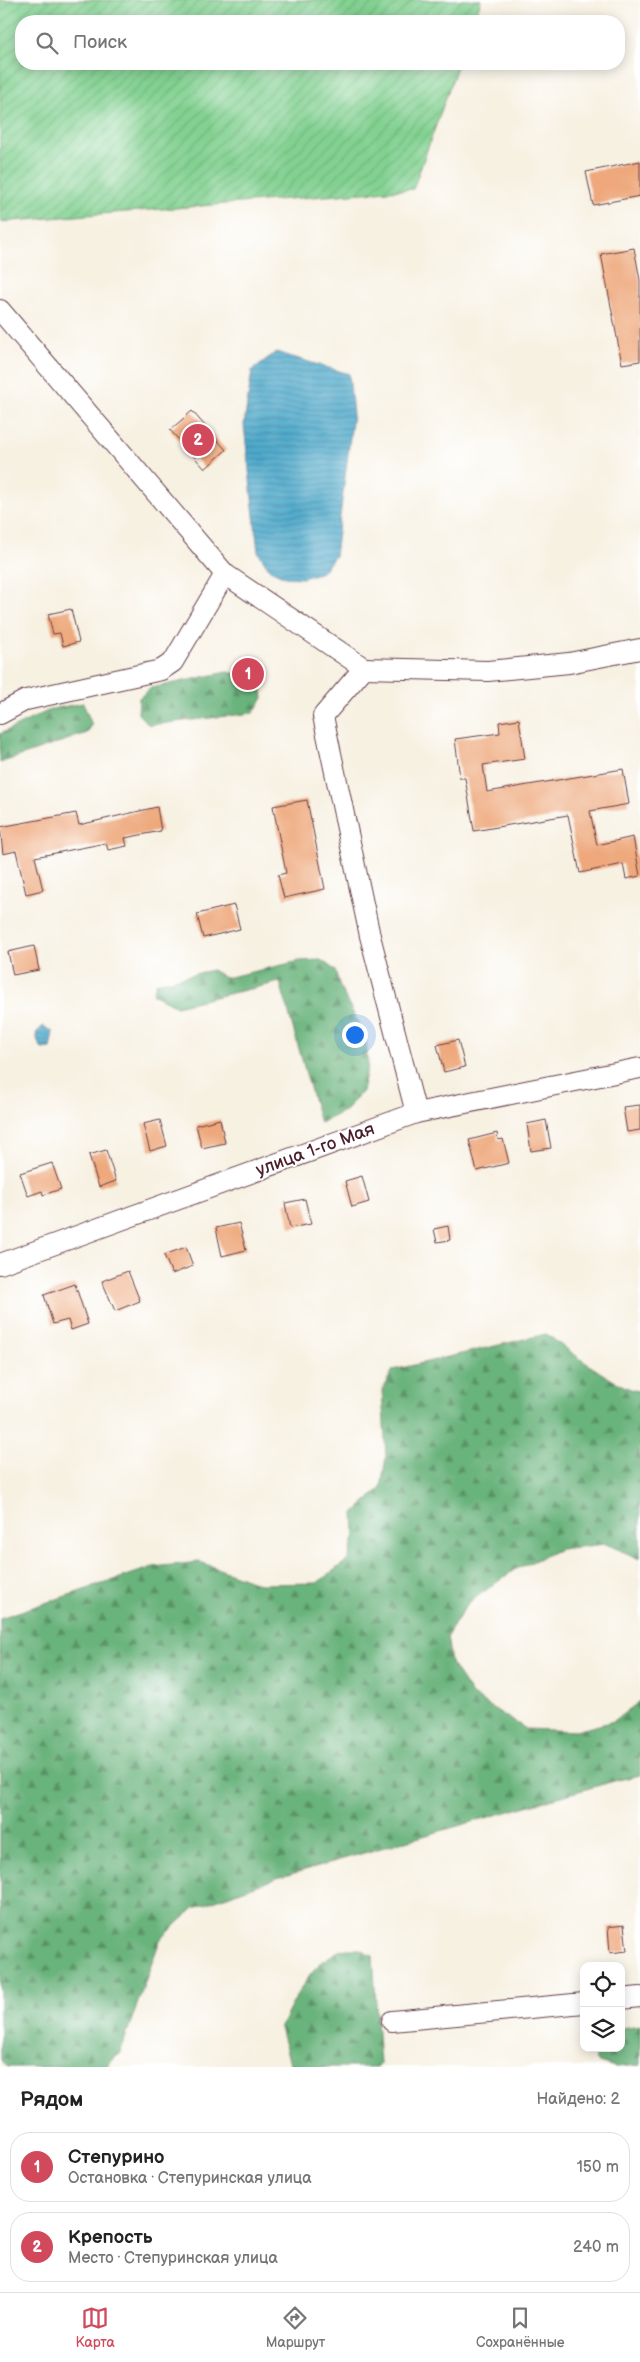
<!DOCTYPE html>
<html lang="ru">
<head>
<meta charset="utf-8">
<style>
	:root { --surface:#fff; --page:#f6f6f6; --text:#222; --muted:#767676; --line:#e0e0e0; --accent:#d1495b }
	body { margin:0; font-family:"Balsamiq Sans",sans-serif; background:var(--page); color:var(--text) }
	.controls { position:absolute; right:15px; bottom:15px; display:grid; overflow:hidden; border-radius:10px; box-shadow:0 2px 12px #0003 }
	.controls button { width:45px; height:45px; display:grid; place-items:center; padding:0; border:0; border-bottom:1px solid var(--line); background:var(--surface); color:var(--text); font:25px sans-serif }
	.you { position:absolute; left:354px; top:1034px; width:18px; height:18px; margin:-12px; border:4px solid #fff; border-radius:50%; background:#1a73e8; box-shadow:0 0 0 8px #1a73e833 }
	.badge { display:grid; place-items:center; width:32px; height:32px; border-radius:50%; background:var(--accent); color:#fff; font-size:16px; font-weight:700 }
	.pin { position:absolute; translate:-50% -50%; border:2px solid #fff; box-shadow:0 1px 5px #0006 }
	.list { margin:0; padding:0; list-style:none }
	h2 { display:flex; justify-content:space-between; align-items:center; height:65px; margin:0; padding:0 20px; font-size:21px }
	h2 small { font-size:16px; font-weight:400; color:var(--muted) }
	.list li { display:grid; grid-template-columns:32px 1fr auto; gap:15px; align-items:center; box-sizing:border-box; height:70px; margin:0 10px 10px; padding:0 10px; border:1px solid var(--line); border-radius:20px }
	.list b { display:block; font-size:19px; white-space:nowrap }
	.list p { margin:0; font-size:16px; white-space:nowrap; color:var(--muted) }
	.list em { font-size:16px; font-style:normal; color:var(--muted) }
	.icon { flex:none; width:28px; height:28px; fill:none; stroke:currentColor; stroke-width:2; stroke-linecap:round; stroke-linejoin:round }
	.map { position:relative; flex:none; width:640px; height:2067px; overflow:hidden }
	.search { position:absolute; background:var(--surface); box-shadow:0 2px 12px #0003; left:15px; right:15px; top:15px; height:55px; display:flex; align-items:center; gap:12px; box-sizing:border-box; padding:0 18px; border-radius:20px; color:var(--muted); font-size:19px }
	.sheet { height:225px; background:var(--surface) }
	nav { display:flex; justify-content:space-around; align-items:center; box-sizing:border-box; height:70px; border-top:1px solid var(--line); background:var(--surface); font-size:14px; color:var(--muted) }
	nav a { display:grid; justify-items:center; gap:2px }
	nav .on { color:var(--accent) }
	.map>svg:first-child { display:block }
</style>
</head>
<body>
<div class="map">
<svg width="640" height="2067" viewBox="0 0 640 2067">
	<defs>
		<pattern id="forest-firs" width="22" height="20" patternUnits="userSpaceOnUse" patternTransform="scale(1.25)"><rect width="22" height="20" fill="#69b37b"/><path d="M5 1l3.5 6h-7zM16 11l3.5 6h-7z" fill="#589165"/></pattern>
		<pattern id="garden-furrows" width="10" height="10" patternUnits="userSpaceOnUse" patternTransform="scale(1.25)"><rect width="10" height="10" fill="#82d191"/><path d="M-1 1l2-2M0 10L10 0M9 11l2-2" fill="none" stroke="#72b37d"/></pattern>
		<pattern id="water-rules" width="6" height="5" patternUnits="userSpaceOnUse" patternTransform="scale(1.25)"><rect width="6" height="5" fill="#4ca8ca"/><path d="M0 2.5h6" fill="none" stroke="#4188a4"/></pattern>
	</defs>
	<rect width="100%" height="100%" fill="#fff"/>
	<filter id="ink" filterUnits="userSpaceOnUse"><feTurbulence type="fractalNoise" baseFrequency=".02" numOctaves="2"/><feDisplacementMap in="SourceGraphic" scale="10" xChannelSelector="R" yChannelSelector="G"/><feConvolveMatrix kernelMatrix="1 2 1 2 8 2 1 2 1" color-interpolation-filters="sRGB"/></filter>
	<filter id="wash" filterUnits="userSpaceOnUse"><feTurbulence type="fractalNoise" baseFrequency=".0096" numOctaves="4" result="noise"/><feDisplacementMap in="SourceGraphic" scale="20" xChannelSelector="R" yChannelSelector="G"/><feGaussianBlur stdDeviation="1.12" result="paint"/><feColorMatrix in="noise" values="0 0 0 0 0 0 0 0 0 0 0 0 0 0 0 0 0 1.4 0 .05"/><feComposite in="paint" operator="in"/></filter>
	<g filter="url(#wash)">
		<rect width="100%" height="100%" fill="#f7f1e2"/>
		<g fill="url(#forest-firs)" stroke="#5a6953">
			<polygon points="227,672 261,679 263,698 253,713 149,725 138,714 139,698 151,688"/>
			<polygon points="83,703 92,725 87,733 0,763 0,734 52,709"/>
			<polygon points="321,960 335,970 340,987 366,1038 368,1065 362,1091 346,1110 320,1123 280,982 176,1006 153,994 156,983 212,970 225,978 300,961"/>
			<path d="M546,1334C565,1347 620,1391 640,1391V1559L606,1544L560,1549L514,1570L468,1603L447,1636L451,1663L472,1695L526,1729L576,1731L614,1721L640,1701V1775L614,1781L277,1878L194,1908L160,1940L120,2053L106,2067H8L0,2060V1618L153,1567L200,1562L260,1584L317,1583L348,1560L355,1535L354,1513L381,1488L386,1457L382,1390L393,1370Z"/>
			<path d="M360,1949L373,1956L380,2064L377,2067H291L280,2028C295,2000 308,1967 337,1952C343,1948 353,1949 360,1949Z"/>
			<polygon points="640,2025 640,2065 615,2067 596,2061 593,2048 621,2048 621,2028"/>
		</g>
		<polygon fill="url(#garden-furrows)" stroke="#66785e" points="0,0 481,0 474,21 21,21 21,64 458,64 413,189 0,222"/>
		<g fill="url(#water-rules)" stroke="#4b647a">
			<polygon points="276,352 349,374 353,414 335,556 322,572 303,578 285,577 270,570 258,552 244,425 252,370"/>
			<polygon points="43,1026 53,1032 50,1048 42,1049 38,1042 36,1033"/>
		</g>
		<g id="blocks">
			<g fill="#eea87b">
				<polygon points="640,161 640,196 593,205 586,172"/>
				<polygon points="634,248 640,280 640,361 622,364 601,254"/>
				<polygon points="192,411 226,450 205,469 170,430"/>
				<polygon points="71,609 79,642 63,646 60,633 53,634 48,614"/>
				<polygon points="519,719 525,759 483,765 487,792 623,769 629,804 590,811 597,845 633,837 640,876 626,879 623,864 580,873 568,815 474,831 465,778 460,778 455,739 500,733 499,722"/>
				<polygon points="307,800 325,889 284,898 278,875 286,873 273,806"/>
				<polygon points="157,807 161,831 125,838 127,846 108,850 106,843 35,857 43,890 26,894 16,851 3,854 0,827 76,813 79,825"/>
				<polygon points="234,905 240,929 203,938 197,914"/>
				<polygon points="34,946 39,970 13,975 8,952"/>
				<polygon points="458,1040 465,1067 444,1072 437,1045"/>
				<polygon points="640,1105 640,1130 627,1132 623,1107"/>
				<polygon points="220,1119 225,1143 202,1148 196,1125"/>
				<polygon points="160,1120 167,1146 150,1151 143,1124"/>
				<polygon points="546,1120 551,1148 531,1151 527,1124"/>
				<polygon points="497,1133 498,1140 503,1139 509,1163 477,1171 469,1140"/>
				<polygon points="106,1150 116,1181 99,1187 89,1155"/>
				<polygon points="52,1163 61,1189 43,1195 42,1191 28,1196 20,1173"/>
				<polygon points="362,1176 369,1202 352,1207 345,1181"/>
				<polygon points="305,1199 311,1224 290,1228 285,1203"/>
				<polygon points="239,1223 246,1250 222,1256 216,1228"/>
				<polygon points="448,1226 450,1240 437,1242 434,1229"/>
				<polygon points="186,1247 193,1266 172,1274 164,1255"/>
				<polygon points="128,1271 140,1301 115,1311 102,1281"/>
				<polygon points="75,1284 88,1324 71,1330 68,1320 53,1324 44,1295"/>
				<polygon points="624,1925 627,1951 610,1953 608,1927"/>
			</g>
		</g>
	</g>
	<g filter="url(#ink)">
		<use href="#blocks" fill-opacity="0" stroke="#643e46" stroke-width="1"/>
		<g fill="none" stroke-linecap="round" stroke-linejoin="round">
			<g stroke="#643e46" stroke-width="22">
				<g id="minor">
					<polyline points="0,310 225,574 364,668"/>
					<polyline points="364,668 323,716 370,936 416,1113"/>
					<polyline points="364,668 488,671 569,663 640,649"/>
					<polyline points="0,714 26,700 161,670 173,662 225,574"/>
					<polyline points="0,1264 416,1113 640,1068"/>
					<polyline points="621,1999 640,1997"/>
					<polyline points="392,2021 584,2003"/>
				</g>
			</g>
			<use href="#minor" stroke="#fff" stroke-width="20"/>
		</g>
	</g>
	<g text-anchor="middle" stroke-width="4" stroke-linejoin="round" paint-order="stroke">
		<g font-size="18" fill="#4a1f2b" stroke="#fff">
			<text transform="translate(315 1149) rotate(-20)" y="6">улица 1-го Мая</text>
		</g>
	</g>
</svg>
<div class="controls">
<button><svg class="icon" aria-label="locate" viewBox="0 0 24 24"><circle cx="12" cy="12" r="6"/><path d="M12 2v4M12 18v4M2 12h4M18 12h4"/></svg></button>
<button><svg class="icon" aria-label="layers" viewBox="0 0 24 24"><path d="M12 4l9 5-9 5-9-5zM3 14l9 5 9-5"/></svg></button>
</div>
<div class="you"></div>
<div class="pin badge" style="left:248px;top:674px">1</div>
<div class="pin badge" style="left:198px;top:440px">2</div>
<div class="search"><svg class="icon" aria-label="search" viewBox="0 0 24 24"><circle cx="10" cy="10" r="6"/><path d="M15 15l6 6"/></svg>Поиск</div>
</div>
<section class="sheet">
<h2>Рядом<small>Найдено: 2</small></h2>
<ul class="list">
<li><span class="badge">1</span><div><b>Степурино</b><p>Остановка · Степуринская улица</p></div><em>150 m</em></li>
<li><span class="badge">2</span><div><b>Крепость</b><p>Место · Степуринская улица</p></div><em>240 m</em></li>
</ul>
</section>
<nav>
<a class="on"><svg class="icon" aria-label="map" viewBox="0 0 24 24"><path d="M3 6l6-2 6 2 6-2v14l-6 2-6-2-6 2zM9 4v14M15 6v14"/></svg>Карта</a>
<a><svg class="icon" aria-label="directions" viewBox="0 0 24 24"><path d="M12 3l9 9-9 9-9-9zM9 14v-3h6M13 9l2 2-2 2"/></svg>Маршрут</a>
<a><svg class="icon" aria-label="saved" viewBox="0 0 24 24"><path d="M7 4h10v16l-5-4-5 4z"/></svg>Сохранённые</a>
</nav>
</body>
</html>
